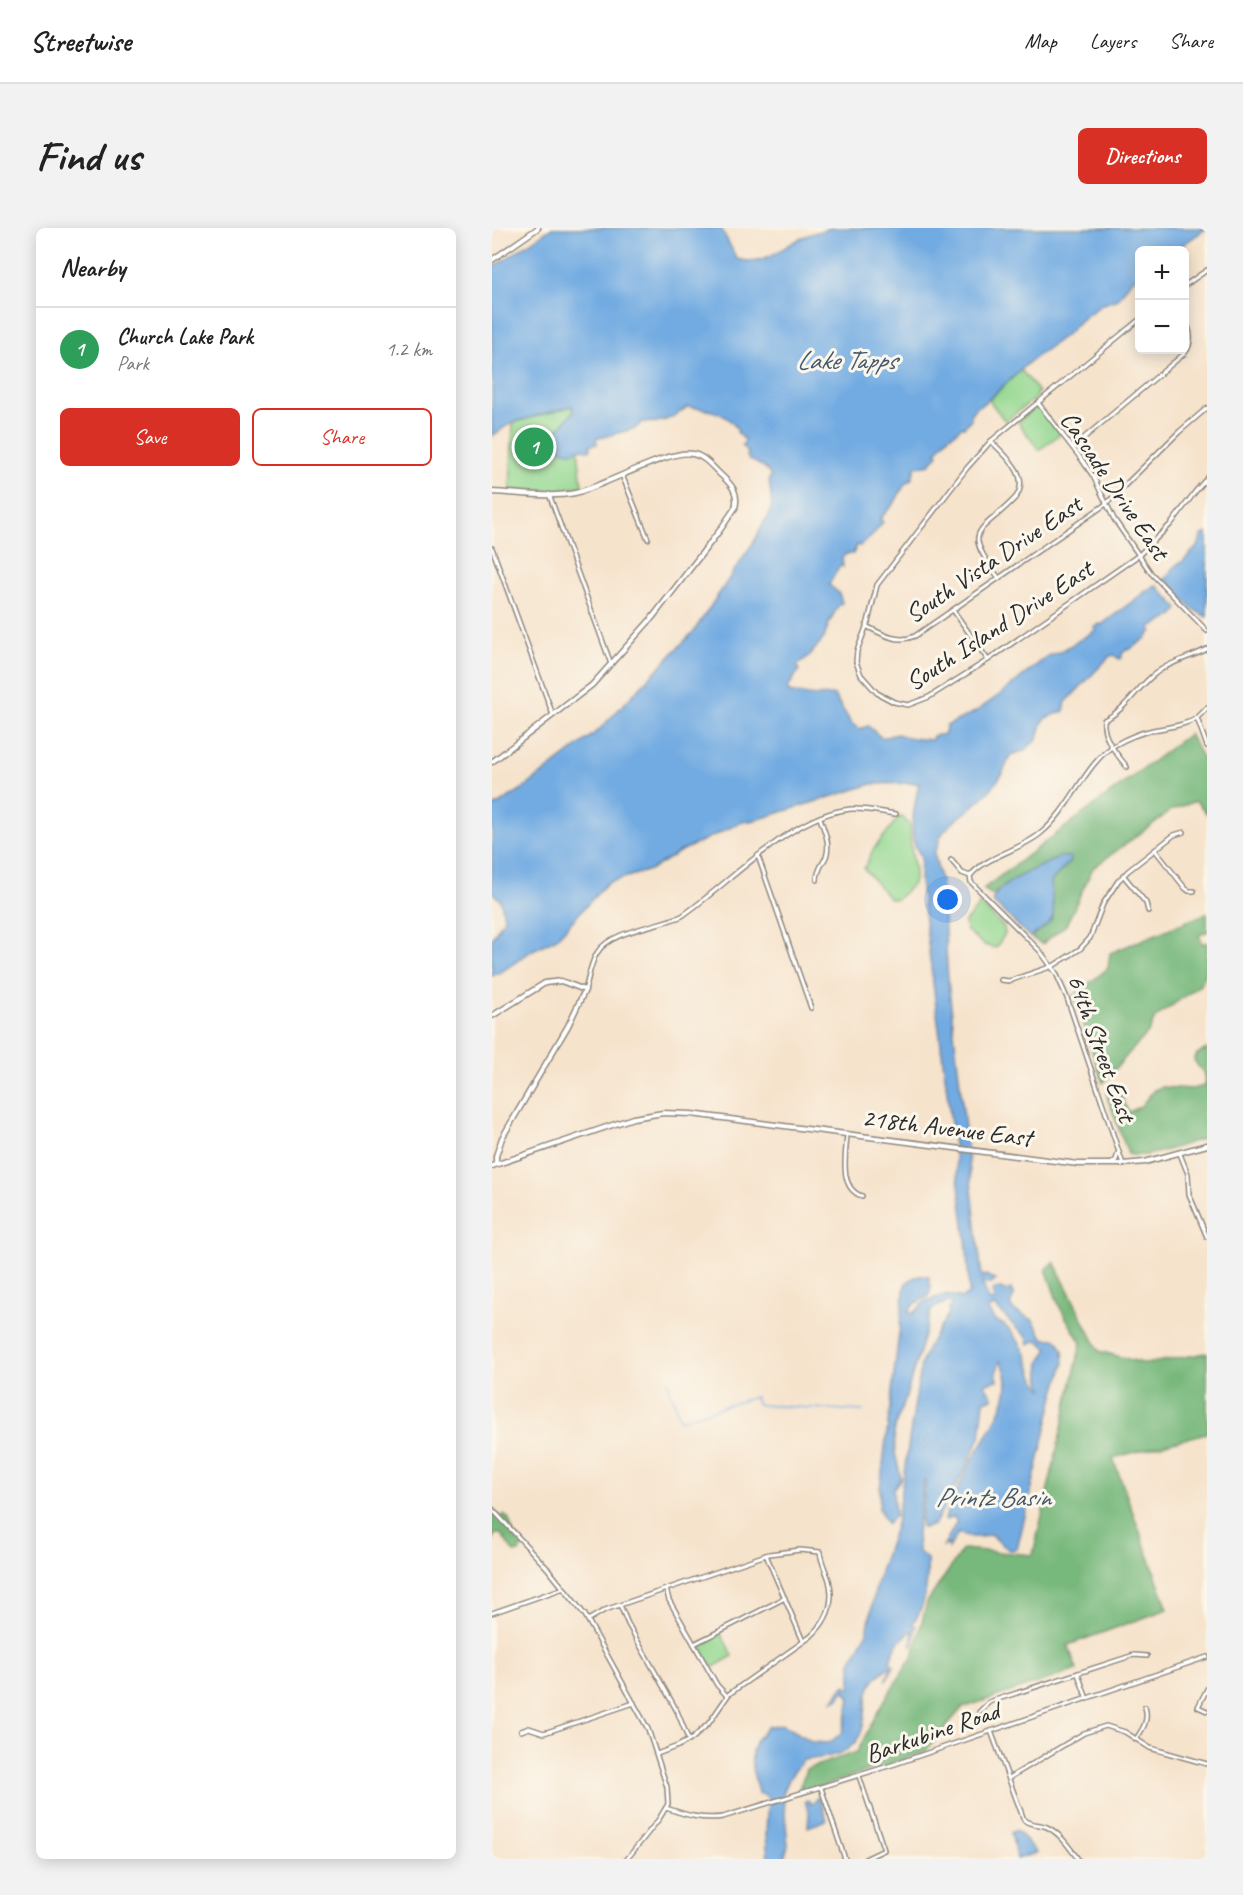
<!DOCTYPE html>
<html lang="en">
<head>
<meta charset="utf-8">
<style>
	:root { --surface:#fff; --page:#f2f2f2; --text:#222; --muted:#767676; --line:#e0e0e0; --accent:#d93025 }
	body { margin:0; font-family:Caveat,sans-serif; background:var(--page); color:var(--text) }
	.controls { position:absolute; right:18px; top:18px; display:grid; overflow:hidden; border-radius:9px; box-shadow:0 3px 15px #0003 }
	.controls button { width:54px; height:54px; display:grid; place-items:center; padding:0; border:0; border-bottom:2px solid var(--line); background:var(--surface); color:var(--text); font:30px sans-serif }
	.you { position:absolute; left:456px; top:672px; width:21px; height:21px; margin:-15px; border:4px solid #fff; border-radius:50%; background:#1a73e8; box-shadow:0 0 0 9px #1a73e833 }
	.badge { display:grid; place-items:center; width:39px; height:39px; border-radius:50%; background:var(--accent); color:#fff; font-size:20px; font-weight:700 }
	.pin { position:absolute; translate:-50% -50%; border:3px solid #fff; box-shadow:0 2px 6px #0006 }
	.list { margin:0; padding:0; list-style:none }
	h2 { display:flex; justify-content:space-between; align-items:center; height:78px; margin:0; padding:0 24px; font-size:26px }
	h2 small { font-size:20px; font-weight:400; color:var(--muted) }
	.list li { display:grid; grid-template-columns:39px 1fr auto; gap:18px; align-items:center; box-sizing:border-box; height:84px; padding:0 24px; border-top:2px solid var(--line) }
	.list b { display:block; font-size:22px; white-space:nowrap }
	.list p { margin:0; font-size:20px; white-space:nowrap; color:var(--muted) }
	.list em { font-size:20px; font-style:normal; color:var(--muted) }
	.actions { display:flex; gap:12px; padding:18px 24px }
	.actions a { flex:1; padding:14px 0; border:2px solid var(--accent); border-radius:9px; text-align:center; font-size:21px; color:var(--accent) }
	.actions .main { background:var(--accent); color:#fff }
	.map { position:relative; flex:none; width:715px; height:1631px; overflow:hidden; border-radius:9px }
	header { display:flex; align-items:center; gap:36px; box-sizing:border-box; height:84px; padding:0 30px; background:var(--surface); border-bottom:2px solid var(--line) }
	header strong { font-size:28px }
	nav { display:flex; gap:33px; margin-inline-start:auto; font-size:21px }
	.intro { display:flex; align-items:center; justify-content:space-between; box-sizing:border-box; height:144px; padding:0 36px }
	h1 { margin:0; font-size:42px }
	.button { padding:15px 27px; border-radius:9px; background:var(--accent); color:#fff; font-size:21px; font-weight:700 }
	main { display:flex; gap:36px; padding:0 36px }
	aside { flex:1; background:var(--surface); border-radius:9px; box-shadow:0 3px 15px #0003 }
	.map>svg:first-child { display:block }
</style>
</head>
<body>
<header>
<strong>Streetwise</strong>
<nav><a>Map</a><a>Layers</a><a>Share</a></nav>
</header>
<div class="intro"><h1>Find us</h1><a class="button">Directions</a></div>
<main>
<aside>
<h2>Nearby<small></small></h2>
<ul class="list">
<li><span class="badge" style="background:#2e9e5b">1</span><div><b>Church Lake Park</b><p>Park</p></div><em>1.2 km</em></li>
</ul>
<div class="actions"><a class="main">Save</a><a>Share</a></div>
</aside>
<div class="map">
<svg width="715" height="1631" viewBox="0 0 715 1631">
	<rect width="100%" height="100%" fill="#fbf7ec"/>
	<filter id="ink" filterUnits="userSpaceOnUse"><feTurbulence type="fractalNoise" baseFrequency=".0167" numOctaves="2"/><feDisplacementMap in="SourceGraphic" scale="12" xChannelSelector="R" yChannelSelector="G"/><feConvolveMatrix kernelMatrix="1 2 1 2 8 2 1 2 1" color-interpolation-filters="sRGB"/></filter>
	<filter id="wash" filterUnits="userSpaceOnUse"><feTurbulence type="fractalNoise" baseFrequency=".008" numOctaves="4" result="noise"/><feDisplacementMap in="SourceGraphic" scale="24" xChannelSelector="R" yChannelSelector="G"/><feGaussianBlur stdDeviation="1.35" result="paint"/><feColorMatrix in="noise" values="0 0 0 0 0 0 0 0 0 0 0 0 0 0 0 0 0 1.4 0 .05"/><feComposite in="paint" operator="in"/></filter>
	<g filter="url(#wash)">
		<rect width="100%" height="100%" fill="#f6e3cc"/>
		<g fill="#94d891" stroke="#60825e" stroke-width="1.5">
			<polygon points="529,142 547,164 544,166 545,169 513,193 497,172"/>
			<polygon points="81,178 82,183 62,206 86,221 90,258 61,263 18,262 21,195"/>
			<polygon points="543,179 547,179 568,206 547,222 526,194"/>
			<polygon points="407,589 410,589 418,597 419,620 423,644 421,656 405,671 398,671 372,641 381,622"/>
			<polygon points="488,676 512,699 513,706 504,720 492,717 474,702 473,694"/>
			<polygon points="229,1406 241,1428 220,1440 208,1417"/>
		</g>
		<g fill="#77b87b" stroke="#517253" stroke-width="1.5">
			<path d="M697,506L715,538V586L704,573L680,582L601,640L574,697L550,716L538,709C572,687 559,688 559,653L579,633L505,663L502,668L491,661Z"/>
			<polygon points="715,685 715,704 707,707 710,716 715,714 715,743 708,757 663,790 656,805 638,824 611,855 582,768 616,740 618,725"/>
			<path d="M715,821V909C695,915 655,932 636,926L616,871L615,866L619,858L623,857C631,863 630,876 637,884L649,878L662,862L670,859L700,861L713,858C715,840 708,844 702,832L705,826Z"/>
			<polygon points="562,1034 607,1123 654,1136 715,1125 715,1205 621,1230 676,1381 576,1417 585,1442 470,1480 433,1524 306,1566 314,1541 365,1524 387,1481 421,1428 435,1374 471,1321 541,1327 589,1115 567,1078 554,1041"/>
			<polygon points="0,1279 7,1289 12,1287 17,1291 22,1308 29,1312 31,1318 27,1324 22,1325 9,1306 3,1306 0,1313"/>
		</g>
		<g fill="#72abe2" stroke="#4e6b86" stroke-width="1.5" fill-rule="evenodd">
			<path d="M60,0H229L245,31C273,39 288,20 311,9C320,5 330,3 339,0H715L683,22H648L647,47L638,54L626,71L611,76L591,90L575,106L536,135L495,173L487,178L479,185V191L472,199H469L463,205L457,208L444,224L446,226L438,236L423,239L420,251L413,256L403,274L388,291L391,294L379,309L368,318L365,317L361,326H354L350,330L351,339L348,337L337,357L347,365L350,375L346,378L337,395L332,410L318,427L305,438L307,442L296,460V464L323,468L342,467L359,495L367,501L376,498L390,510L405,506L418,510L440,512L441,508L453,506L454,498L483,484L506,468L556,428L568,424L604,402L602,399L608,396L609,397L657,361L665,358L686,380C682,391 668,394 658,399L660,403L654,410L637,422L634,421L629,428L630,430L627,431L622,427L618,428L574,474L572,483L554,490L550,495L546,510L532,523L518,527C511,552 493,569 473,585C465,591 453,600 449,608C446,614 447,618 442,625L450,658L456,752L490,1049L494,1047L504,1052L498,1056L490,1054L497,1073L502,1072L501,1063L505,1060L515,1063L519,1061L522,1068L518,1076L521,1082L541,1092L552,1111H565L571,1122L572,1136L562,1168L525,1321L517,1322L498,1306C488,1311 476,1309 466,1305L457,1320L456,1316L451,1319L464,1295L463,1289L453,1292L456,1280C464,1265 471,1249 479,1234C494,1208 530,1162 508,1133L504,1145L506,1152L494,1155V1159L501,1170L492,1173L488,1209L473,1241L442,1297L430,1300L429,1292L434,1252H432L425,1305L426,1323L435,1331C436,1352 434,1379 420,1396L424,1398L421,1417L419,1418L421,1402C407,1413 403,1417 398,1434L402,1438L394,1453L399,1440L397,1439C391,1444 384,1448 380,1455C368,1475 380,1503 357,1520C345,1529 326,1530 311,1532L298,1549L291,1565L296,1617L292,1631H276L274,1606L276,1568L266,1565L260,1539V1523L264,1512L276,1499L291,1496L320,1514L337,1515L350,1505L355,1486L358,1470L353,1462L346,1471L341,1473L349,1461L354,1457L356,1460H359V1434L375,1405L385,1353L404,1296L429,1136L436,1119L457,1085L456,1082L460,1076L457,1074L440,1080L414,1169L402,1201L403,1225L409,1250L401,1261L403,1288L395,1296L387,1281L388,1261L413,1056C422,1049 426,1046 437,1049L439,1059L437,1068L422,1076L416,1084L420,1086L434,1073L455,1066L470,1070L477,1066L475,1020L428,653L429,627C414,614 423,573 427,555L380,556L264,592L250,594L187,624L158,642L115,655L65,710L41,722L9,744L0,748V710L12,691L9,673L0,664V580L32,560L108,501L202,403L263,312L273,292H275C283,272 278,270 277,251L279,249C275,237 264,237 255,229L256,225L250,217L254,213L245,204L246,203C236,183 214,181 195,179C181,191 168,196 150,194L144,200L109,210L108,209L104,210L105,216L98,217V222L86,221C77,228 68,221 59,216L62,206L82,183L80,178L26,193L16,197L0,208V40ZM503,1078L525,1101L535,1108L537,1116L546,1112L556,1121C544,1136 547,1143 551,1161C539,1151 540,1137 533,1124C528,1115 520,1103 512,1097C502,1091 501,1092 496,1081Z"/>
			<polygon points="715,305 715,389 700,381 673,351 684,337 690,334 707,317 709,308"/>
			<path d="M568,629H579V632L559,653C559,688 572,687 538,709L500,673C507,653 550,638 568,629Z"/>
			<polygon points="325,1569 327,1570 335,1592 316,1599 317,1585 313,1573 316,1572 319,1575 323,1574"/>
			<polygon points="523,1602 528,1605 544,1625 525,1631 519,1605"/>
		</g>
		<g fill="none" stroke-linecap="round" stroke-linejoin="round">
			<polyline stroke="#72abe2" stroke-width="1.5" points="175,1152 188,1192 263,1169 265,1175 269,1177 371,1183"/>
		</g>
	</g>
	<g filter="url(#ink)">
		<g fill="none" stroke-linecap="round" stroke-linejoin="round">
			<g stroke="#90877c" stroke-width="6">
				<g id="minor">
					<polyline points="692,58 715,42"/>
					<polyline points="648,91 499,213 475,240 385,357 376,394 365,423 364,434 369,447 385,465 402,474 416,477 437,469 496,432 647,327 679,296 703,264 715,250"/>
					<polyline points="546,175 590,232 601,248 622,291 659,345 715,403"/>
					<path d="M499,213C513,228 539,247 524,269C490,306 467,298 507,350"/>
					<path d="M581,219L693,125C701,114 699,102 692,91"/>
					<polyline points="130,247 156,311"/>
					<polyline points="57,266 119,436"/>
					<polyline points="0,320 61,487"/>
					<polyline points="461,382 496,432"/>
					<path d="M374,398C390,406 405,416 423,408L614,276L687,204L715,180"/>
					<polyline points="715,480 705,490 715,518"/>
					<path d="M635,539C625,526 610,510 612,492C634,482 645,459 664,445C679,433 698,430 715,421"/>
					<polyline points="663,622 693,660 697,663 702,663"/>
					<polyline points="266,628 319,780"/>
					<polyline points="459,632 470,645 478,648 479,654 548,723 564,745 575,770 631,936"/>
					<polyline points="631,647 654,675 656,683"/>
					<path d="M478,648C494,628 529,622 549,605C578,582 593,535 623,517C635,510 647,505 661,502C676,499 692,498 705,490"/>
					<path d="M325,652C325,642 330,637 334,629C339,615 332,603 328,590"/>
					<polyline points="509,752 517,753 561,738 588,721 598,710 611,676 626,653 636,643 682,607 692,604"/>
					<path d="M93,762C97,750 98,736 105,725C117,703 167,698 190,688C238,655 300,586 359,581C374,580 389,584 404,586"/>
					<path d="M355,906C354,926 346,960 370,968"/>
					<polyline points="688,926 696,946 697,966 715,1009"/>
					<polyline points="619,936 624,932 626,925"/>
					<polyline points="0,1281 56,1341 93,1387 156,1501 175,1559 176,1576 167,1591 135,1631"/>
					<polyline points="274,1327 311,1413"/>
					<polyline points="174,1361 177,1372 225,1457 235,1468"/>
					<polyline points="128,1377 136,1396 185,1483 197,1513"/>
					<polyline points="0,1385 72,1360"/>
					<path d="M96,1392L113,1382L277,1326L308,1322L328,1324C329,1334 334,1343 337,1352C343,1375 335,1394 318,1409L237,1466L217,1495L201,1510L186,1518L165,1526"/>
					<polyline points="202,1416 293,1370"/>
					<polyline points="586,1446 595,1471"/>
					<polyline points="715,1461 706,1479 715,1483"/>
					<polyline points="487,1484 497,1474 642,1427 655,1428"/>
					<polyline points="29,1503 37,1500 52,1505 142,1475"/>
					<path d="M499,1503L532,1592C539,1598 547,1595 555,1599C569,1606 577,1619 586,1631"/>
					<path d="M644,1511C651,1501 657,1492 653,1479"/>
					<polyline points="367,1548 392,1622 373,1631"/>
					<polyline points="517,1550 592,1505 614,1498 633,1504 658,1520 715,1536"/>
					<polyline points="329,1560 353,1631"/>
					<path d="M174,1580C194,1587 210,1592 231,1589L403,1536L715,1429"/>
				</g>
			</g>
			<g stroke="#90877c" stroke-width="7">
				<g id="tertiary">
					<polyline points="0,32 46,0"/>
					<path d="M0,264C27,265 57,270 83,265C111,259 179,220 201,226C213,228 221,240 230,248C240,257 247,265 243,280L228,302L160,390L100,457L0,534"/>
					<polyline points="0,788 53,755 69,753 93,762 76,798 10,910 4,928 4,936"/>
					<polyline points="0,938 141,890 171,885 199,886 586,936 631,936 653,934 715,917"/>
				</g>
			</g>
			<use href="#minor" stroke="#fff" stroke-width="3"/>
			<use href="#tertiary" stroke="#fff" stroke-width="4"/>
		</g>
	</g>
	<g text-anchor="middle" stroke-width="6" stroke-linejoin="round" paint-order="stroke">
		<g font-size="26" fill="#2b2b2b" stroke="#fbf7ec">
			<text transform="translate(623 257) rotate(56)" y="9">Cascade Drive East</text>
			<text transform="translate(501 331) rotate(-34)" y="9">South Vista Drive East</text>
			<text transform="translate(507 397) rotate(-33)" y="9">South Island Drive East</text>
			<text transform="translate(610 820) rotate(70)" y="9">64th Street East</text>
			<text transform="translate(455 899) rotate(7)" y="9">218th Avenue East</text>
			<text transform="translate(440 1504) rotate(-19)" y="9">Barkubine Road</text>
		</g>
		<g font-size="27" font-style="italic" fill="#44586b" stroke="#fbf7ec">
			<text x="354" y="141">Lake Tapps</text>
			<text x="501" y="1278">Printz Basin</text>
		</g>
	</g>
</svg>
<div class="controls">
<button>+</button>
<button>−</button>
</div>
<div class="you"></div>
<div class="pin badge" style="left:42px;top:219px;background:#2e9e5b">1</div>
</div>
</main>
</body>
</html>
